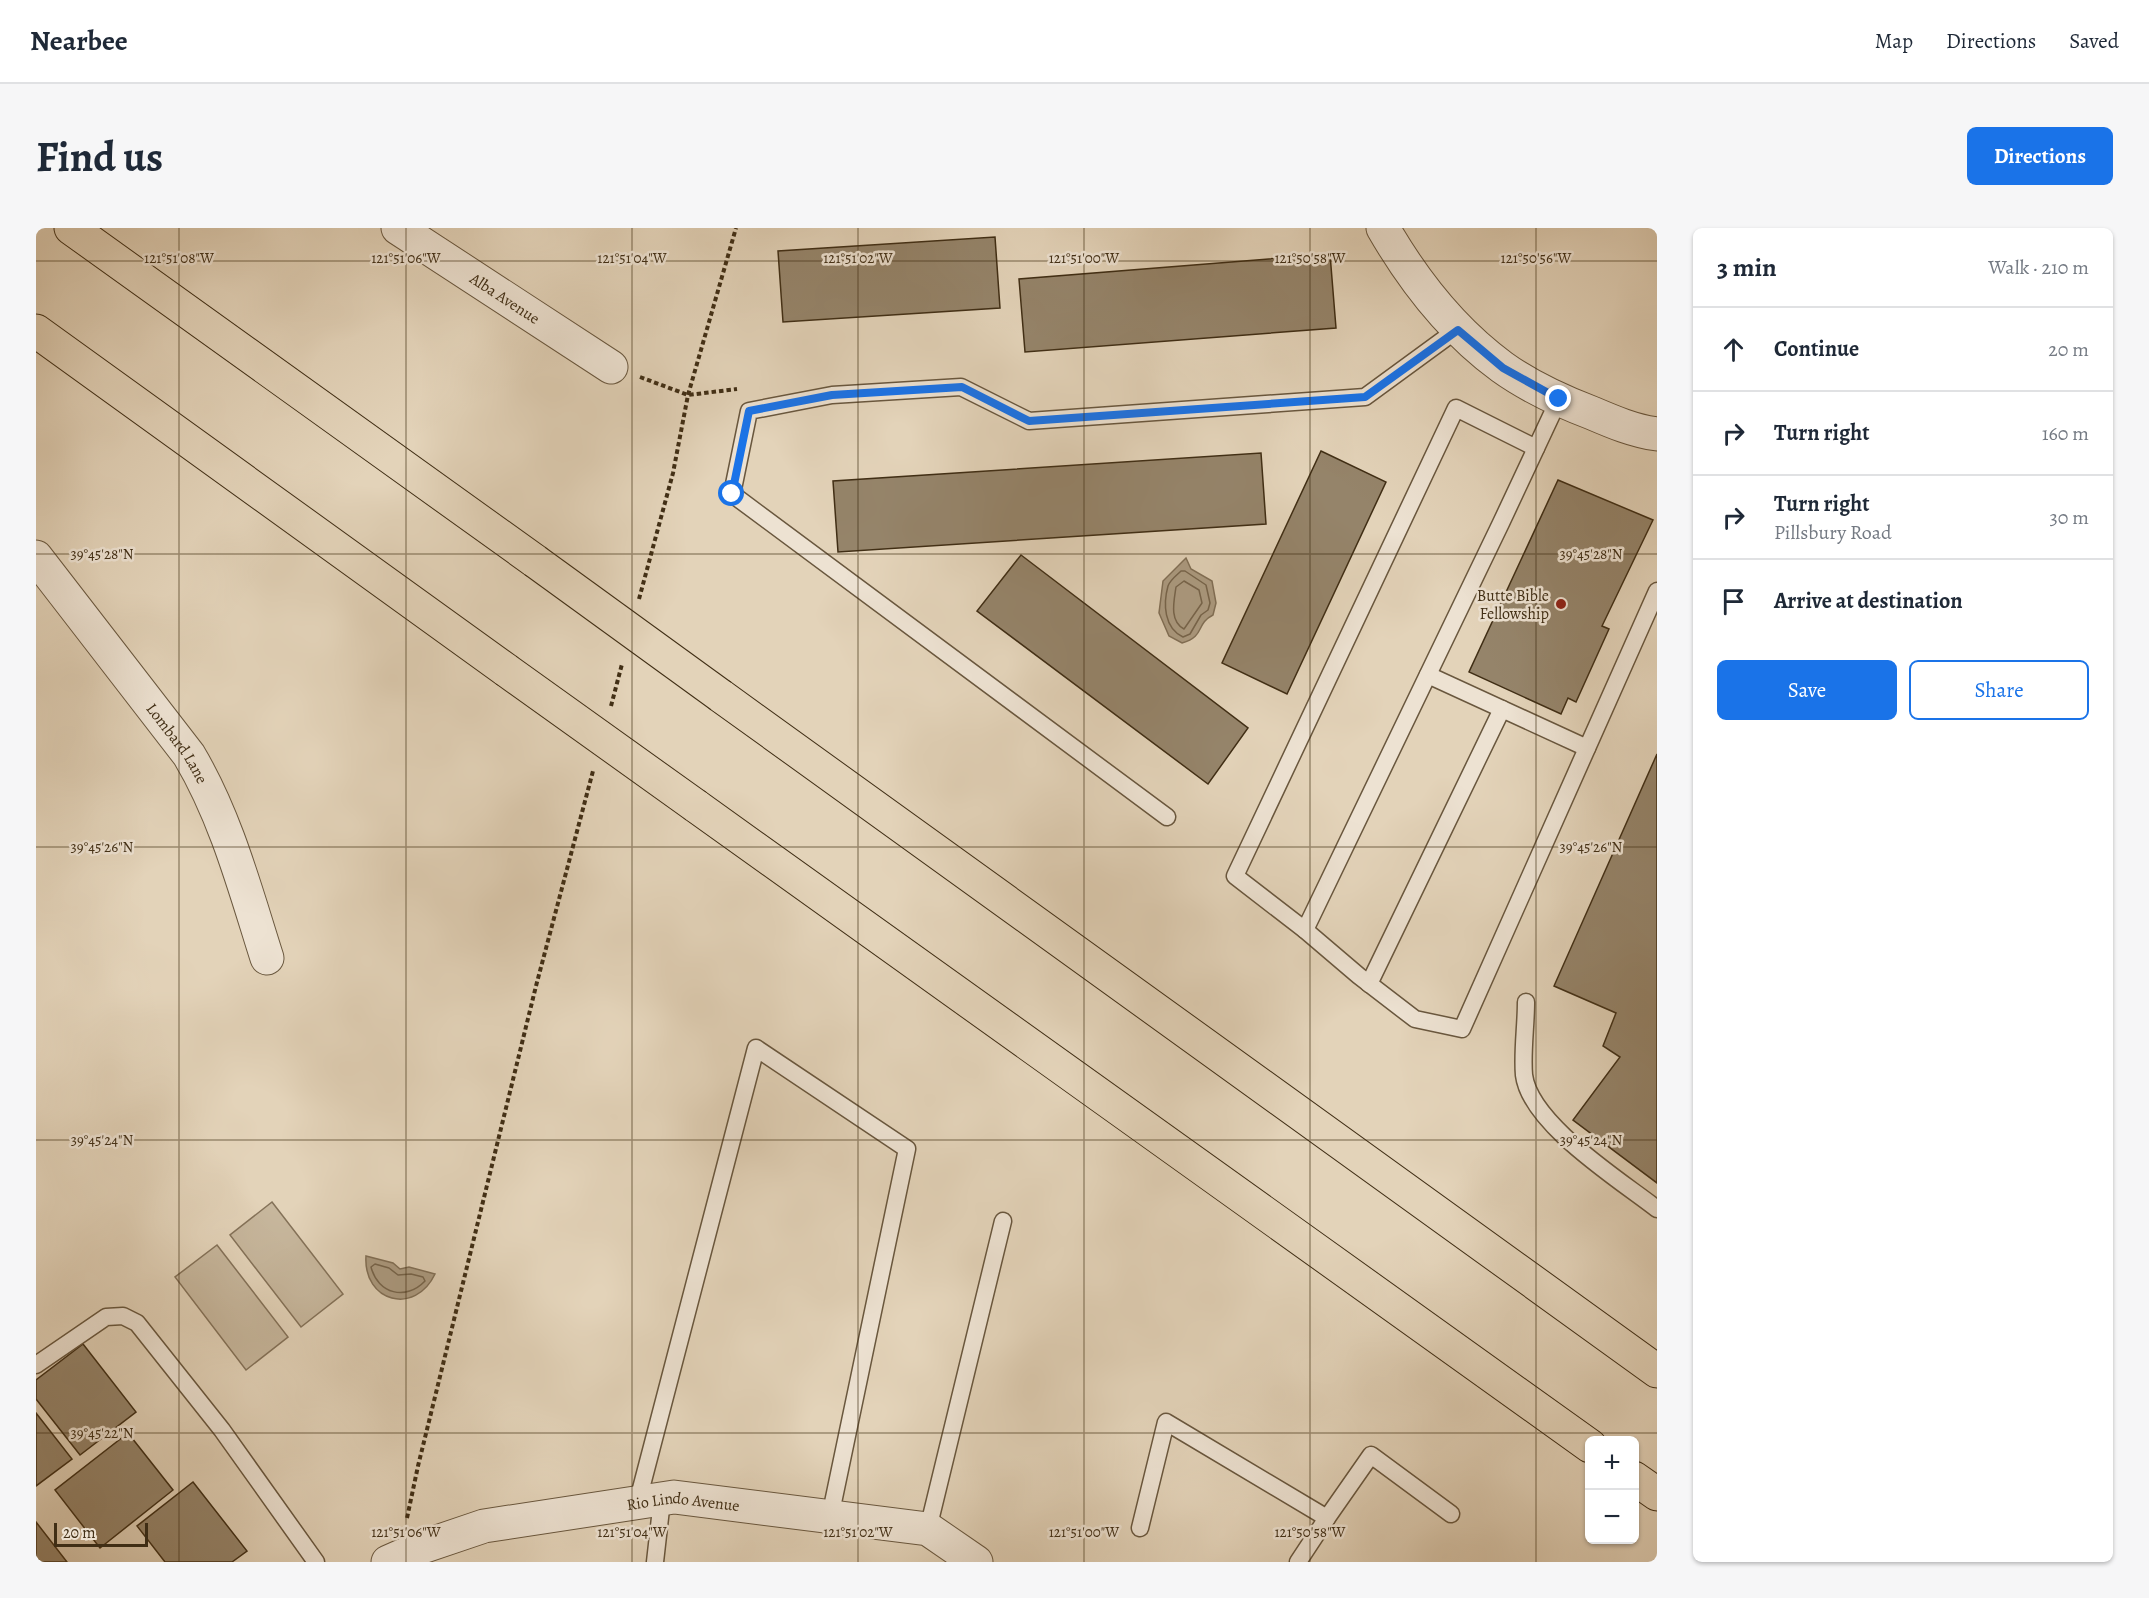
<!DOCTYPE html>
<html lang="en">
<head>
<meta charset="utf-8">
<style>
	:root { --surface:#fff; --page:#f6f6f7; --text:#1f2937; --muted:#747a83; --line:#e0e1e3; --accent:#1a73e8 }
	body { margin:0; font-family:Alegreya,serif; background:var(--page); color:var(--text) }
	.controls { position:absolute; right:18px; bottom:18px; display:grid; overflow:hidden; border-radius:9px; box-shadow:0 2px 4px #0004 }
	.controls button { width:54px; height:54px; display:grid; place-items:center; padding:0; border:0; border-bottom:2px solid var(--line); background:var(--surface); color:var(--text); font:30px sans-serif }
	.scale { position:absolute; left:18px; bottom:15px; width:94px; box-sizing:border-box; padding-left:6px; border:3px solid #402e15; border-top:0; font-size:16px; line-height:21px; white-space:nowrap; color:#402e15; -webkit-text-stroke:4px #ede2d2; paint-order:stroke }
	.stop { position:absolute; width:18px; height:18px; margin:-14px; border:4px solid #1a73e8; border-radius:50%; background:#fff }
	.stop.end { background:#1a73e8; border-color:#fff; box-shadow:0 2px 6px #0008 }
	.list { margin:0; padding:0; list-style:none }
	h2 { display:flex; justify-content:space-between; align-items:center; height:78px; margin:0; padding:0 24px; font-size:26px }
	h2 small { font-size:20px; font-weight:400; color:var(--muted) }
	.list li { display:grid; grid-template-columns:39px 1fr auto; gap:18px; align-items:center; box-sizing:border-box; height:84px; padding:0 24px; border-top:2px solid var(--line) }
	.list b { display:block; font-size:22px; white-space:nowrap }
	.list p { margin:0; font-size:20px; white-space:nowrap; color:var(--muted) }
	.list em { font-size:20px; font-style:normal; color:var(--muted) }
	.actions { display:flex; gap:12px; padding:18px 24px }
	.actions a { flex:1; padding:14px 0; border:2px solid var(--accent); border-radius:9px; text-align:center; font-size:21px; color:var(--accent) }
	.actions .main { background:var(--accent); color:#fff }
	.icon { flex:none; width:33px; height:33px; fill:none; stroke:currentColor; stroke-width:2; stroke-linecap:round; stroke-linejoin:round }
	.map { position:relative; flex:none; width:1621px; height:1334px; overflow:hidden; border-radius:9px }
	header { display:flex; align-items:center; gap:36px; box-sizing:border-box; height:84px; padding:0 30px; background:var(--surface); border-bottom:2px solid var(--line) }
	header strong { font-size:28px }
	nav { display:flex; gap:33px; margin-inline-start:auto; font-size:21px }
	.intro { display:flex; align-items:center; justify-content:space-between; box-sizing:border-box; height:144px; padding:0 36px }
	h1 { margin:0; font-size:42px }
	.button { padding:15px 27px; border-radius:9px; background:var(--accent); color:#fff; font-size:21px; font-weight:700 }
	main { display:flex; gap:36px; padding:0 36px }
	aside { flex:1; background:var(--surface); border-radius:9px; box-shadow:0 2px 4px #0004 }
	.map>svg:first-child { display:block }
</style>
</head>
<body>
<header>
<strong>Nearbee</strong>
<nav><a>Map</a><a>Directions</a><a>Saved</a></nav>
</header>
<div class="intro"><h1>Find us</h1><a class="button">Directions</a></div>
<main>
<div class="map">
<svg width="1621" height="1334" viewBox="0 0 1621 1334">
	<rect width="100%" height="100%" fill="#e3d3b9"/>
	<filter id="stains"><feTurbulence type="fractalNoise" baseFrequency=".00333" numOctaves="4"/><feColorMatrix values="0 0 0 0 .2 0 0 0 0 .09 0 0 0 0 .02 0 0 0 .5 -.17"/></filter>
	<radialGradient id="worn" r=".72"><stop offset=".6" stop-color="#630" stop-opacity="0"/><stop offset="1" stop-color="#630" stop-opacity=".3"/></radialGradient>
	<g fill="#c7b79d" stroke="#847259" stroke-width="1.5">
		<polygon points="236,974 307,1066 265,1099 194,1007"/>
		<polygon points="181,1017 252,1109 210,1142 139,1049"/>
	</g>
	<g fill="#ac9b81" stroke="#816f56" stroke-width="1.5">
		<path d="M1150,330L1155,341L1176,353L1180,375L1177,387C1159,396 1170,408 1146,415L1133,408L1123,385L1127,353Z"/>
		<path d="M330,1028L357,1035L364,1041L373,1039L399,1046C379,1088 327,1074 330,1028Z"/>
	</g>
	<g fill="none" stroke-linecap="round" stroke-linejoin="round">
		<g stroke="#76644b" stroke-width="1.5">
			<path d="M1145,343H1149L1170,357L1174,375L1172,382L1165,387L1154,406L1147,409C1128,400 1127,376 1132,358C1134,352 1141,347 1145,343Z"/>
			<path d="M1148,353L1163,362L1166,375L1148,401C1133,393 1138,373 1140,359Z"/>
			<path d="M339,1036L353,1040L362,1047L375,1046L387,1049L389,1053C370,1073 342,1066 335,1039Z"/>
		</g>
	</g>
	<g fill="#95846a" stroke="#402e15" stroke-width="1.5">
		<polygon points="959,9 964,80 747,94 742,23"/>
		<polygon points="1294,26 1300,100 989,124 983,51"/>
		<polygon points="1285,223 1350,254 1251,466 1186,435"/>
		<polygon points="1225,225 1230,296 802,324 797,253"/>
		<polygon points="1522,252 1617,292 1566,398 1573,401 1540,474 1532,470 1525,486 1433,444"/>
		<polygon points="985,327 1212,500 1172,556 941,383"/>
		<polygon points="1621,526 1621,955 1537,892 1584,829 1567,818 1580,785 1518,758"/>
		<polygon points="47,1116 100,1184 44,1227 0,1171 0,1152"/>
		<polygon points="0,1185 36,1231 0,1258"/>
		<polygon points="92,1205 137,1262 64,1320 19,1262"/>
		<polygon points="157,1254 211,1323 196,1334 129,1334 101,1298"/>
		<polygon points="0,1294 31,1334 0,1334"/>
	</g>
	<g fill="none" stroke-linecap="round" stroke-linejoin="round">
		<g stroke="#69573e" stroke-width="19">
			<g id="lane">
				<polyline points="1523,171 1465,295 1269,702 1323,748 1379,791 1426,801 1621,363"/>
				<polyline points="1392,447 1551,520"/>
				<polyline points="1131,589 696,266 713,183 796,167 925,159 993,193 1329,169 1422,101"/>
				<polyline points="1269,702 1199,648 1420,180 1500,220"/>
				<polyline points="1333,756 1466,481"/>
				<path d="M1490,774C1490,798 1486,824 1488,847C1494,896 1584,952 1621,981"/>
				<polyline points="0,1137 70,1089 87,1088 101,1095 186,1202 280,1334"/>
				<polyline points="601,1276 720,820 871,921 794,1289"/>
				<polyline points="1291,1290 1335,1227 1415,1286"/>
				<polyline points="1104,1300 1130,1194 1291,1290 1262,1334"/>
				<polyline points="892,1301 967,993"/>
				<polyline points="619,1334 626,1272"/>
			</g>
		</g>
		<g stroke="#69573e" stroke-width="35">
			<g id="street">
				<path id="s1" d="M362,0L575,139"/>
				<path d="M1347,0C1377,52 1417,103 1466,139C1491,157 1527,174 1556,185C1577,194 1598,203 1621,206"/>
				<path id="s2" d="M0,329L153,527C190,589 209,661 231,730"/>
				<path id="s3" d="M352,1334L386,1319L448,1298L638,1269L892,1301L940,1334"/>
			</g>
		</g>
		<g stroke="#402e15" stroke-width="35">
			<g id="highway">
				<polyline points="35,0 499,333"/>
				<polyline points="0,103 470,442"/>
				<polyline points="685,468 1621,1143"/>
				<polyline points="660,578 1554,1218"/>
				<polyline points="1598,1250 1621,1266"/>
			</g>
		</g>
		<g stroke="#402e15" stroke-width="4" stroke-dasharray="4.5 3" stroke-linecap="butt">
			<polyline points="604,149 652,167 701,161"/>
			<polyline points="603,371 637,245 652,167 700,0"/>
			<polyline points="575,478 586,436"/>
			<polyline points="371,1290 382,1238 500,758 557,543"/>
		</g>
		<use href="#lane" stroke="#ede2d2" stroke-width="16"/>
		<use href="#street" stroke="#ede2d2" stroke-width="33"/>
		<use href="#highway" stroke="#e3d3b9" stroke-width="33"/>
		<g stroke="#402e15" stroke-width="35" stroke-linecap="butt">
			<g id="highway-bridge">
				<polyline points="499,333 685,468"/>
				<polyline points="470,442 660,578"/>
			</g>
		</g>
		<use href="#highway-bridge" stroke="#e3d3b9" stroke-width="33"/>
	</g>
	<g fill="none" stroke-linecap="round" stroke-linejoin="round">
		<polyline stroke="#1a73e8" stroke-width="8" points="696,266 713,183 796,167 926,159 993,193 1329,169 1422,102 1467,140 1523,171"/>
	</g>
	<path fill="none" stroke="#402e15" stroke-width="1.5" stroke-opacity="0.45" d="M143,0V1334M370,0V1334M596,0V1334M822,0V1334M1048,0V1334M1274,0V1334M1500,0V1334M0,33H1621M0,326H1621M0,619H1621M0,912H1621M0,1205H1621"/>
	<circle fill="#8f2418" stroke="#ede2d2" stroke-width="2" cx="1525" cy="376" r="6"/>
	<g text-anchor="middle" stroke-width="5" stroke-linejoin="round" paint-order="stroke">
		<g font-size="16" fill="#402e15" stroke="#ede2d2">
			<text dy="6" stroke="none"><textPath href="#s1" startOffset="128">Alba Avenue</textPath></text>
			<text dy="6" stroke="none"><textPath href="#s2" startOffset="234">Lombard Lane</textPath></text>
			<text dy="6" stroke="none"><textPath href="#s3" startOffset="304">Rio Lindo Avenue</textPath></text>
		</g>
		<g font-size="16" fill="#402e15" stroke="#ede2d2" text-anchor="end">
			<text x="1513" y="373">Butte Bible<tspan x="1513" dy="18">Fellowship</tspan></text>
		</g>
	</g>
	<g font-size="15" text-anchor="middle" fill="#402e15" stroke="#ede2d2" stroke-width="5" stroke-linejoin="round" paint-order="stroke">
		<text x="143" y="35">121°51'08"W</text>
		<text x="370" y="35">121°51'06"W</text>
		<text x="596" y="35">121°51'04"W</text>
		<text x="822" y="35">121°51'02"W</text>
		<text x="1048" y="35">121°51'00"W</text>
		<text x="1274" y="35">121°50'58"W</text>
		<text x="1500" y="35">121°50'56"W</text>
		<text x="66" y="331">39°45'28"N</text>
		<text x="1555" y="331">39°45'28"N</text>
		<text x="66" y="624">39°45'26"N</text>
		<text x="1555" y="624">39°45'26"N</text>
		<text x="66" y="917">39°45'24"N</text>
		<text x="1555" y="917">39°45'24"N</text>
		<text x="66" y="1210">39°45'22"N</text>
		<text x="370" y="1309">121°51'06"W</text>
		<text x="596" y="1309">121°51'04"W</text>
		<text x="822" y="1309">121°51'02"W</text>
		<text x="1048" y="1309">121°51'00"W</text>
		<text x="1274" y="1309">121°50'58"W</text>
	</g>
	<rect width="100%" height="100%" filter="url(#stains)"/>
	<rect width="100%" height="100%" fill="url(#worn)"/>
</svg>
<div class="controls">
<button>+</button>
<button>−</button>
</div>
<div class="scale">20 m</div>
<div class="stop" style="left:696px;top:266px"></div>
<div class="stop end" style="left:1523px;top:171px"></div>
</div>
<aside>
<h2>3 min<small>Walk · 210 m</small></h2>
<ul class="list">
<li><svg class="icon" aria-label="ahead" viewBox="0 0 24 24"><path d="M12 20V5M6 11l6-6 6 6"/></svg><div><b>Continue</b></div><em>20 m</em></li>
<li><svg class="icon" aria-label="right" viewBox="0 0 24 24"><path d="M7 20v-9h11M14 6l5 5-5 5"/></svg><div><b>Turn right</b></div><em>160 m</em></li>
<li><svg class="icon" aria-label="right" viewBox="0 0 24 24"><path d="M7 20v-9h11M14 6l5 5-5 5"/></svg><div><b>Turn right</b><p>Pillsbury Road</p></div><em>30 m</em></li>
<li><svg class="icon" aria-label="arrive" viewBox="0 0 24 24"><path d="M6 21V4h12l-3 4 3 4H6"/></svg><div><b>Arrive at destination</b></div></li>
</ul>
<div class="actions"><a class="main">Save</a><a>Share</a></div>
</aside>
</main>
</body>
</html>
